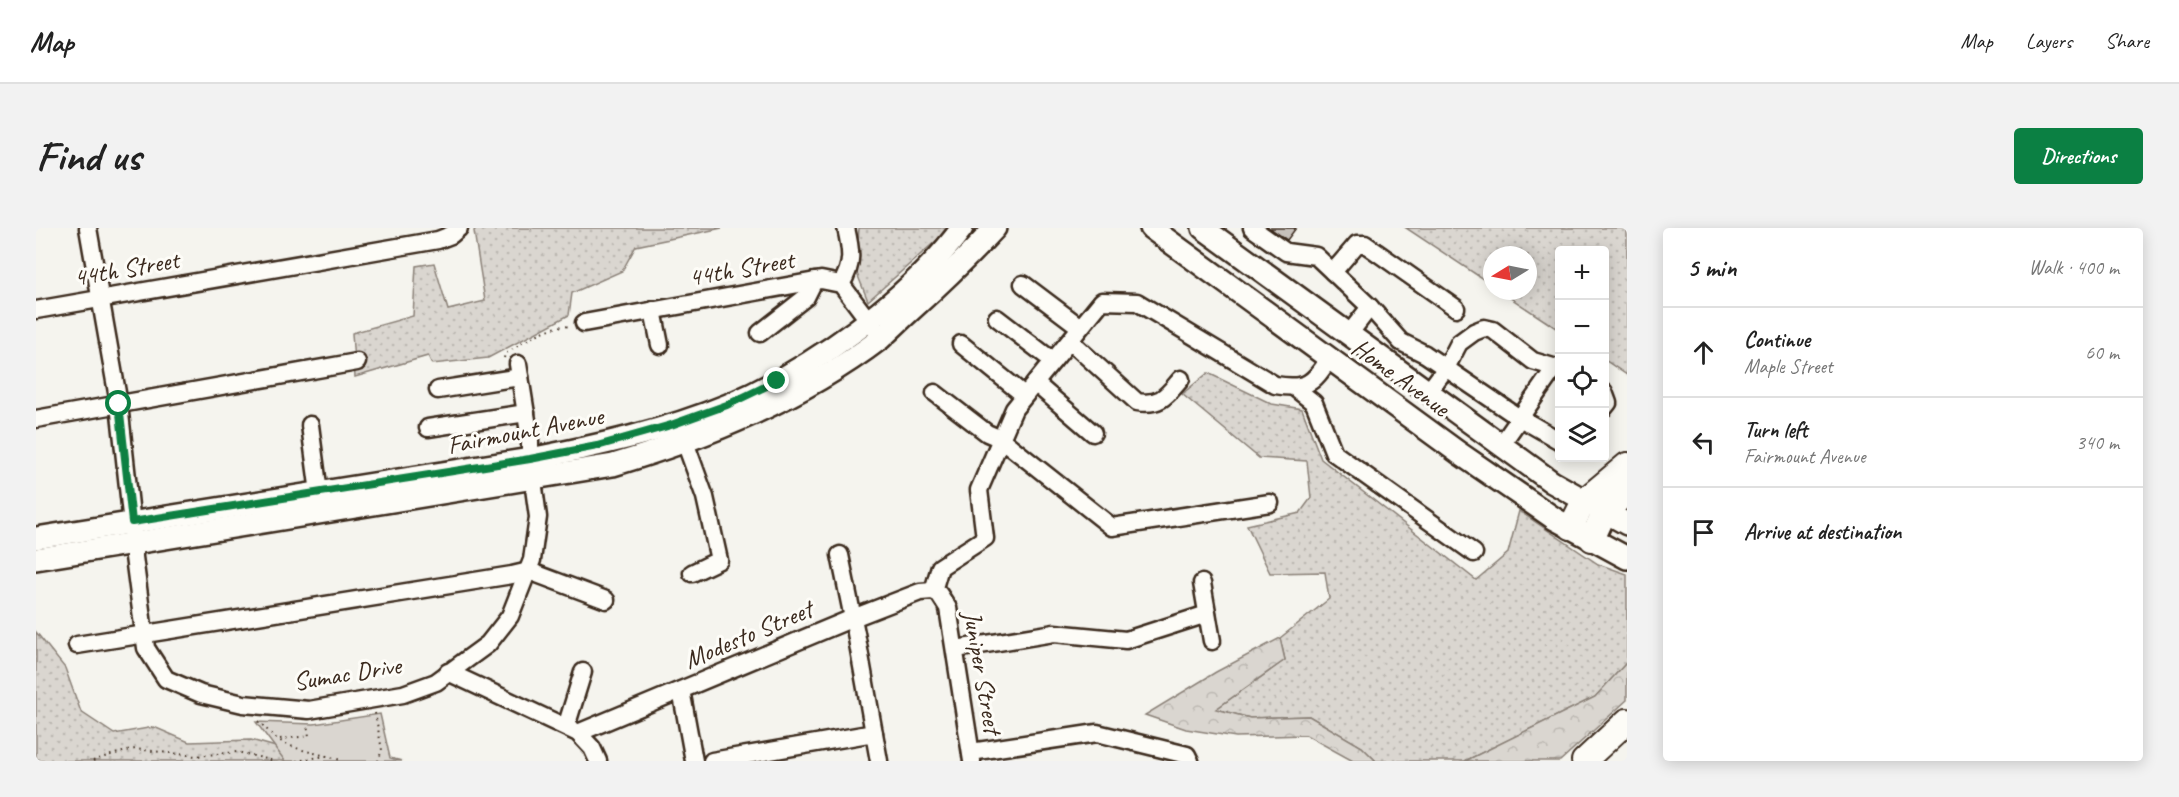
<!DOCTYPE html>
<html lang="en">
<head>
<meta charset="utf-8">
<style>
	:root { --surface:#fff; --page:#f2f2f2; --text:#222; --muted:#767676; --line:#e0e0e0; --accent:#0b8043 }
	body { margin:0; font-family:Caveat,sans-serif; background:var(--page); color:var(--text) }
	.controls { position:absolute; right:18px; top:18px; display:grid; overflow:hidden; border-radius:6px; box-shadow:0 3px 15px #0003 }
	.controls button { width:54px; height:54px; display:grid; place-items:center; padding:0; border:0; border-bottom:2px solid var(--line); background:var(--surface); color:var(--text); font:30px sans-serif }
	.compass { position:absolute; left:1447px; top:18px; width:54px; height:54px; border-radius:50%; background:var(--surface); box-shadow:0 3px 15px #0003; rotate:260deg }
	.stop { position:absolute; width:18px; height:18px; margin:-14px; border:4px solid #0b8043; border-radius:50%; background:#fff }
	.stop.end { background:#0b8043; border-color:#fff; box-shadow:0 2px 6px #0008 }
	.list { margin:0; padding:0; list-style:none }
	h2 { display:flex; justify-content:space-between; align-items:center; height:78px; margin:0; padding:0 24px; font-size:26px }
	h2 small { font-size:20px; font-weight:400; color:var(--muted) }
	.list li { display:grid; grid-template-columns:39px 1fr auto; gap:18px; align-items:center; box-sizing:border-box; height:90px; padding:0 24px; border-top:2px solid var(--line) }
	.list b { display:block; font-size:22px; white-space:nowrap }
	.list p { margin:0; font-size:20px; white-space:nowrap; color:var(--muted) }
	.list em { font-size:20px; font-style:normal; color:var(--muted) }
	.icon { flex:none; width:33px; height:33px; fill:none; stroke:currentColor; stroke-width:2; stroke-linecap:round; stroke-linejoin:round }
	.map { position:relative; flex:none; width:1591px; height:533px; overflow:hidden; border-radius:6px }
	header { display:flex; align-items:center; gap:36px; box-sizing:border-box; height:84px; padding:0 30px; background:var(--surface); border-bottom:2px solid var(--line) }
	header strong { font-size:28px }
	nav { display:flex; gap:33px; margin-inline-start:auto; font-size:21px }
	.intro { display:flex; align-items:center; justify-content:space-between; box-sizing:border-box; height:144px; padding:0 36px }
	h1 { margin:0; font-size:42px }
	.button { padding:15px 27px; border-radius:6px; background:var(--accent); color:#fff; font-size:21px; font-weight:700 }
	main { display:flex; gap:36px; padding:0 36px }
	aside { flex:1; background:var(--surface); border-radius:6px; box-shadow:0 3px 15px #0003 }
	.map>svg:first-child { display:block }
</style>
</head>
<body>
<header>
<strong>Map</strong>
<nav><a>Map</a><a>Layers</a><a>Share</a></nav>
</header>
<div class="intro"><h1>Find us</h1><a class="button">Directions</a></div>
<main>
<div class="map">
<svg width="1591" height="533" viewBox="0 0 1591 533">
	<defs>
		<pattern id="grass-dots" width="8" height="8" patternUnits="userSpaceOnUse" patternTransform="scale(1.5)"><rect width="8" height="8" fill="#dad6d0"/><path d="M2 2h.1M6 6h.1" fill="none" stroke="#bcb8b2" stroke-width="1.8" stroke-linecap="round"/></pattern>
		<pattern id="forest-crowns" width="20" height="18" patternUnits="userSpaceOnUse" patternTransform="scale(1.5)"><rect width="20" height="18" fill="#dad6d0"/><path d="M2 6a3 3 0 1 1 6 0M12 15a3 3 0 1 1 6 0" fill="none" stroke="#bcb8b2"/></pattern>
	</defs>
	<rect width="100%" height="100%" fill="#f5f4ee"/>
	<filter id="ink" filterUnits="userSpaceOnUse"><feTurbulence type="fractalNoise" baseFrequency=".0167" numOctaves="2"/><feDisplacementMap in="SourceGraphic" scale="12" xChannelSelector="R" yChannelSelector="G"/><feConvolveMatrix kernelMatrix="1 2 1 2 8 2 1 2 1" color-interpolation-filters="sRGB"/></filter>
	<g filter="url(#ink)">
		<g fill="url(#grass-dots)" stroke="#8a8077" stroke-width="1.5">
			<polygon points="440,0 686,0 600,18 586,43 536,65 533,87 452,130 396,136 392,128 319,149 316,105 377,88 380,38 398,35 412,82 449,73 438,3"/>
			<polygon points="823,0 910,0 902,11 832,73 820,43"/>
			<polygon points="1370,0 1591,0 1591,147 1569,132 1568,22 1524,22 1523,102 1464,63 1492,63 1492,27 1456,27 1456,57"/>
			<polygon points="1172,145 1236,176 1266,181 1285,231 1440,352 1472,325 1483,283 1562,336 1591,346 1591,434 1559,469 1429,533 1340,533 1326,519 1273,488 1214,490 1180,481 1249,432 1244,410 1293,371 1289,344 1234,345 1211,297 1264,285 1275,270 1271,233 1223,230 1146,166"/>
			<polygon points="0,404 29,440 45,484 78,506 118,499 153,514 215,512 247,521 257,533 0,533"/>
		</g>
		<g fill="url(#forest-crowns)" stroke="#8a8077" stroke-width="1.5">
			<polygon points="1244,410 1249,432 1180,481 1214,490 1273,488 1326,519 1340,533 1317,533 1270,507 1200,509 1150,501 1109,487 1180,444"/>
			<polygon points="1591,434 1591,472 1524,533 1429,533 1559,469"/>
		</g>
		<polygon fill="#dad6d0" stroke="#8a8077" stroke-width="1.5" points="344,486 354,530 366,533 249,533 220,494 278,496"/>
		<polygon fill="#c7c1bb" stroke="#3b2a1e" stroke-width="1.5" points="1234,0 1260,0 1251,12"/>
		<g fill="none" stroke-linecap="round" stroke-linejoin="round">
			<g stroke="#3b2a1e" stroke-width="21">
				<g id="minor">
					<polyline points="52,0 83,176 98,315 98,329 110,420 130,451 165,466 207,476 273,482 367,466 400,454 452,416 474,388 496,332 502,289 494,231 494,211 482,136"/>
					<polyline points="1216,0 1250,24 1280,28 1334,79 1365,114 1389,126 1479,187 1524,213"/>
					<polyline points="1297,44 1321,16 1329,16 1420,80"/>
					<path d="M805,56C818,36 815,22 810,0"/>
					<polyline points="987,56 1044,99"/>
					<polyline points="0,82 402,12 415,7 423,0"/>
					<polyline points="617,82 624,117"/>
					<polyline points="961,90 1017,133"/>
					<polyline points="548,95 785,52 805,56 845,109"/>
					<polyline points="724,105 770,69 778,53"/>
					<polyline points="1313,106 1334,79"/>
					<path d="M1034,113L1101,174C1125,178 1131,167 1145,151"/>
					<polyline points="925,116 988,167"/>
					<polyline points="999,155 1057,205"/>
					<polyline points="1259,160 1278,175 1298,225 1438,325"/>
					<polyline points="402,162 484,149"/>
					<polyline points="1392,164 1410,140 1423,115 1438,104 1448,100 1457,102 1497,133 1524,141"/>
					<polyline points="1568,164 1572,175 1568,180"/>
					<polyline points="899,165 951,205 965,211 1076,299 1234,275"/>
					<polyline points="0,191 321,134"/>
					<polyline points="274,197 283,265"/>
					<polyline points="392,200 490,185"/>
					<polyline points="649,214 669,269 683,332 656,345"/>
					<polyline points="1465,217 1518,141"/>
					<polyline points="804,327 820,405 843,533"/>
					<polyline points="1166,355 1176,413"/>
					<path d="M897,363L904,339L949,310L943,262L978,181L1066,73L1101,74L1239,157C1270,162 1277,156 1293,131"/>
					<polyline points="41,417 476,347 493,343 570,372"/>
					<polyline points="920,421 1018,405 1090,412 1171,386"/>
					<polyline points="412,444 542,505 556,520 562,533"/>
					<polyline points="645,462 658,533"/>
					<polyline points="530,499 547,444"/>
					<polyline points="542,505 817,390 884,364 897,363 903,366 912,380 936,533"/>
					<polyline points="935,524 1061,505 1151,527 1154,533"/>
					<polyline points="676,533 838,505"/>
				</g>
			</g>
			<g stroke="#3b2a1e" stroke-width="26">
				<g id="major">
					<polyline points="1115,0 1423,225 1519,291 1591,330"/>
					<polyline points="1167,0 1516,254 1591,296"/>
					<path d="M0,310L494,231C561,218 629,203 692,177C774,142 873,72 926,0"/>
					<path d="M0,331L577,237C671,209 765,171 844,111C854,102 864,92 874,83C904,56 932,29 959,0"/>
				</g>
			</g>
			<g stroke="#3b2a1e" stroke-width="28">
				<g id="highway">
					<polyline points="1535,299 1548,273 1591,237"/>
					<polyline points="1556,311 1568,285 1591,264"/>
					<polyline points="1548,533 1591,493"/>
				</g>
			</g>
			<g stroke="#3b2a1e" stroke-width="2" stroke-dasharray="1.5 4.5" stroke-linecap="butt">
				<path d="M468,130L469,126C485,116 515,94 535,99"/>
				<polyline points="339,485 346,522 342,533"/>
				<path d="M222,493C229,499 235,507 243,512C262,524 286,525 307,533"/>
				<polyline points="244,511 273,508 271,497"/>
				<polyline points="57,533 71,528 99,521 160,528 201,524 239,533"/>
				<polyline points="260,533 290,528"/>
			</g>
			<use href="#minor" stroke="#fdfcf7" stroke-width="16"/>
			<use href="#major" stroke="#fdfcf7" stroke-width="21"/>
			<use href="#highway" stroke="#fdfcf7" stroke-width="24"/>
		</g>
	</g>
	<g fill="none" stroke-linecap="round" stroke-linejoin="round" filter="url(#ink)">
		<polyline stroke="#0b8043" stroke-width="8" points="83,176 96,294 494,231 561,218 635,197 691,177 741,153"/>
	</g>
	<g text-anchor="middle" stroke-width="6" stroke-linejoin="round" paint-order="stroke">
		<g font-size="26" fill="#3b2a1e" stroke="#fdfcf7">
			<text transform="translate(90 40) rotate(-10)" y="9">44th Street</text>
			<text transform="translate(705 40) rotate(-10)" y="9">44th Street</text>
			<text transform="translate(1365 149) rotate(36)" y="9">Home Avenue</text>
			<text transform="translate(489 202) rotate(-11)" y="9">Fairmount Avenue</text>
			<text transform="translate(712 406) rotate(-23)" y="9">Modesto Street</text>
			<text transform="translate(947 444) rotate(80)" y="9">Juniper Street</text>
			<text transform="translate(311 445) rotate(-9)" y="9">Sumac Drive</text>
		</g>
	</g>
</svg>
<div class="controls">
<button>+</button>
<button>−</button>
<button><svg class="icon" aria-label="locate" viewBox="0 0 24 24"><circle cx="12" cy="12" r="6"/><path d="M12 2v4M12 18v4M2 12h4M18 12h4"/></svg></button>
<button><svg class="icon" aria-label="layers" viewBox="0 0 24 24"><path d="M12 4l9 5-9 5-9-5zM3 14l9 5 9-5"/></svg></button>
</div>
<svg class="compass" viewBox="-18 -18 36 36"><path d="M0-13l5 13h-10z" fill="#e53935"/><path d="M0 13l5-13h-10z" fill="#767676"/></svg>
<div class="stop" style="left:83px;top:176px"></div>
<div class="stop end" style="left:741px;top:153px"></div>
</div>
<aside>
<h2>5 min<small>Walk · 400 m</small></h2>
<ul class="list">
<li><svg class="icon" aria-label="ahead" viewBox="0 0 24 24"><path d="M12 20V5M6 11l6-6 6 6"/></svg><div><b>Continue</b><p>Maple Street</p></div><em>60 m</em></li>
<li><svg class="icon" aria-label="left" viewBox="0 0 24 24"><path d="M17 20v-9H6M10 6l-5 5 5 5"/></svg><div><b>Turn left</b><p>Fairmount Avenue</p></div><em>340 m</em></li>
<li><svg class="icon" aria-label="arrive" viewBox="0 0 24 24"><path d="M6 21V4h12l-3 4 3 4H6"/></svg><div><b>Arrive at destination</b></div></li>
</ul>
</aside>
</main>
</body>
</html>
